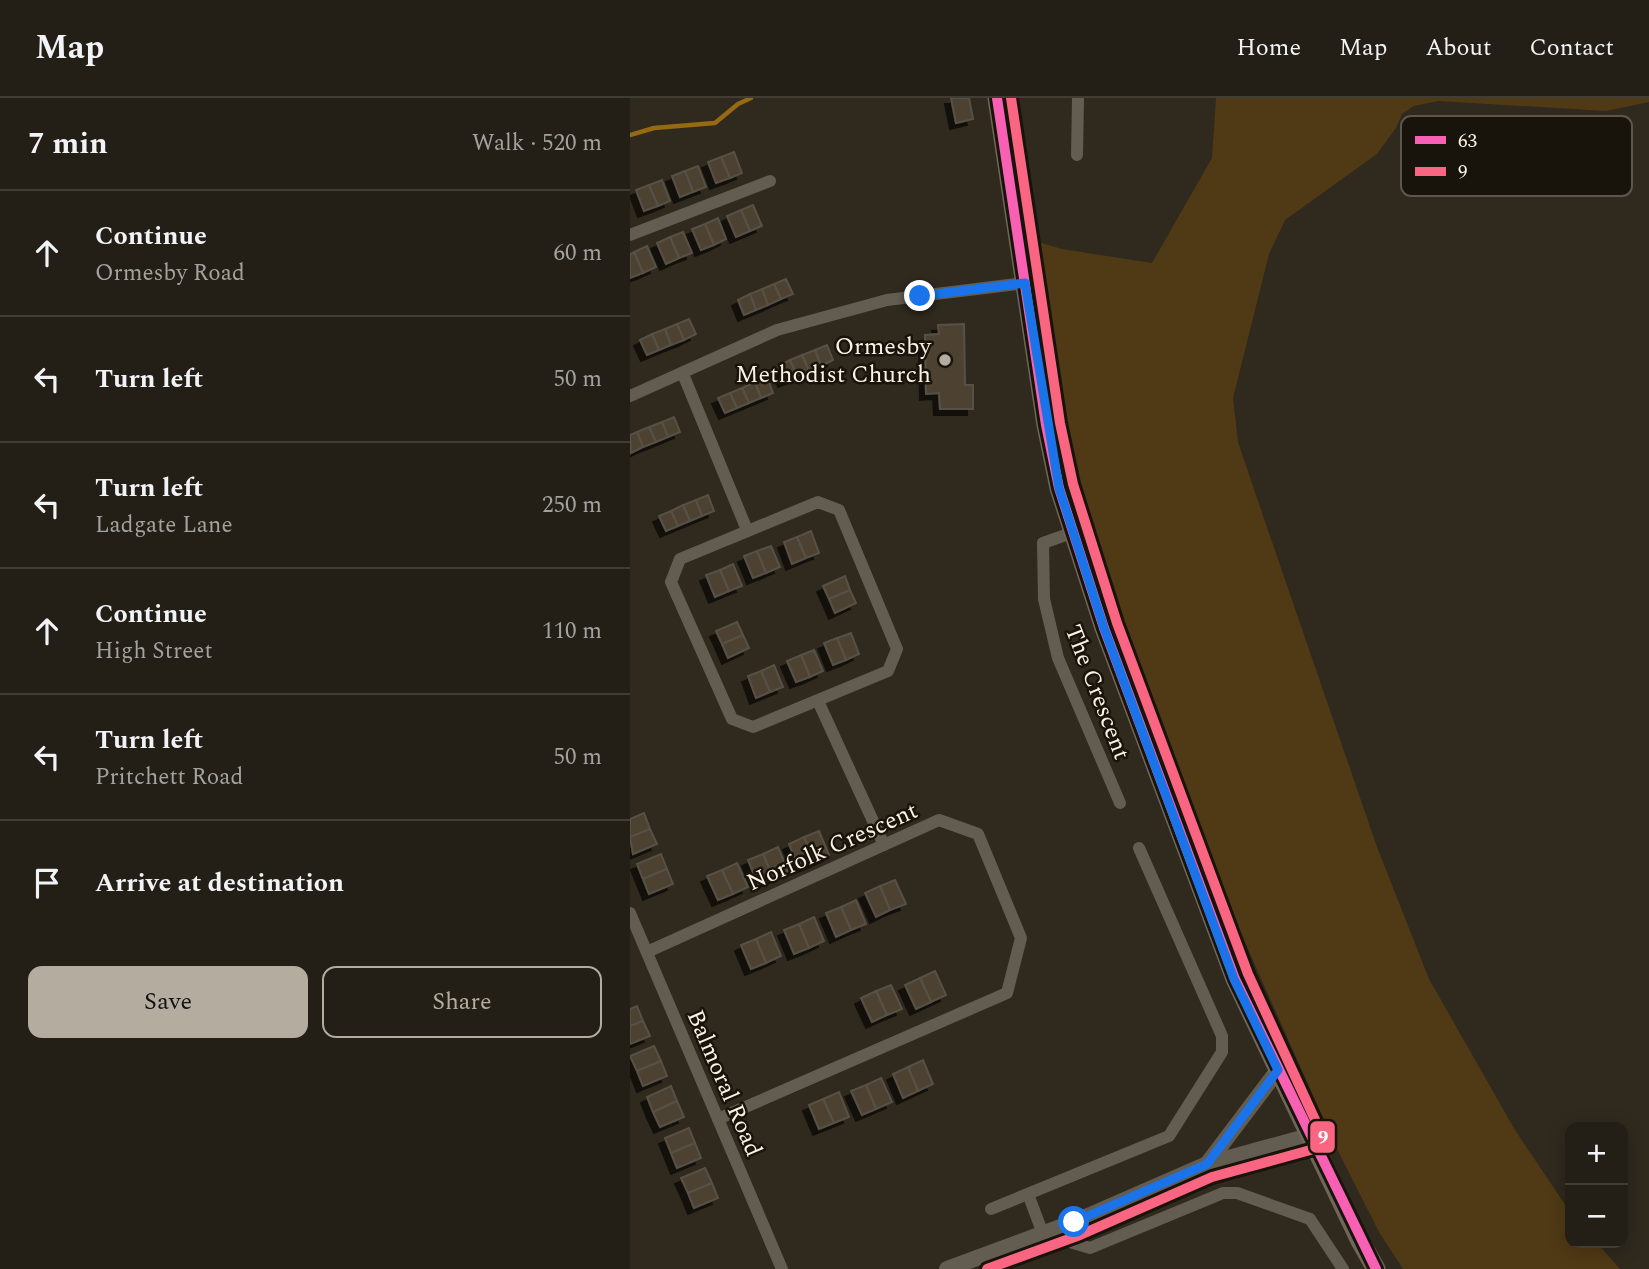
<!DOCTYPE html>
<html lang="en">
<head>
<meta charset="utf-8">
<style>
	:root { --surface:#231f16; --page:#2f2c23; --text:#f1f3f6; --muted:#a3a2a1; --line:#403d35; --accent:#b3ac9f }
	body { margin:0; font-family:Spectral,serif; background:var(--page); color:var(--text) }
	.controls { position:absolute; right:21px; bottom:21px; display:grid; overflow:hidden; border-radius:14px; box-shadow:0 4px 18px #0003 }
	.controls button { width:63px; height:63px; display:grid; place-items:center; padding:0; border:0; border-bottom:2px solid var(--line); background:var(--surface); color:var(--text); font:35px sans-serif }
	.stop { position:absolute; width:21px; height:21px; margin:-16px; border:5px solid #1a73e8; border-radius:50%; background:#fff }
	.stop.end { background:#1a73e8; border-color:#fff; box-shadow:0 2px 7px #0008 }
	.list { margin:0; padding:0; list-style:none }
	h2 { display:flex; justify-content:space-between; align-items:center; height:91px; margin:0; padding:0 28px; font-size:30px }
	h2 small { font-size:23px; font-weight:400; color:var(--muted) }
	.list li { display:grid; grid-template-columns:46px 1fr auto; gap:21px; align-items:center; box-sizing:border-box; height:126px; padding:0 28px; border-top:2px solid var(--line) }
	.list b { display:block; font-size:26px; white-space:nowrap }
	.list p { margin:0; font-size:23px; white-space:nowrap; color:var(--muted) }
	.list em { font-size:23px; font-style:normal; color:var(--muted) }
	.actions { display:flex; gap:14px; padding:21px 28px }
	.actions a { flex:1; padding:16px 0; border:2px solid var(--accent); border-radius:14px; text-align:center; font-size:24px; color:var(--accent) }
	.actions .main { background:var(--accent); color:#111 }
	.icon { flex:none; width:38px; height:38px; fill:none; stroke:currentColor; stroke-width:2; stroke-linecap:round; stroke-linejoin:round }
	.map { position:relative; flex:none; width:1019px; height:1171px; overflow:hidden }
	header { display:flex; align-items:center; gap:42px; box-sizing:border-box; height:98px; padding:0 35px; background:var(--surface); border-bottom:2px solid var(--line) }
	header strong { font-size:33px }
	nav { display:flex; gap:38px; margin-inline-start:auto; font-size:24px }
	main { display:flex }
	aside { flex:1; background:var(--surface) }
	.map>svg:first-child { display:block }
</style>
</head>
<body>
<header>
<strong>Map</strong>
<nav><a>Home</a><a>Map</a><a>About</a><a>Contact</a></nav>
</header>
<main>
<aside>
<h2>7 min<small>Walk · 520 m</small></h2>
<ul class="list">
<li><svg class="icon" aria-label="ahead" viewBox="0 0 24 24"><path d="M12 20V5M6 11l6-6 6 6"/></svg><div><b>Continue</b><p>Ormesby Road</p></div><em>60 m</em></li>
<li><svg class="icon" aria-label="left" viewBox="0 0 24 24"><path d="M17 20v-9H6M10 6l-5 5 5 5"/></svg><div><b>Turn left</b></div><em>50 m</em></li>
<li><svg class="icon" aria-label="left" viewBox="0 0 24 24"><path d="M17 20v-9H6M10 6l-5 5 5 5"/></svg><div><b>Turn left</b><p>Ladgate Lane</p></div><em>250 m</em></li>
<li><svg class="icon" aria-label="ahead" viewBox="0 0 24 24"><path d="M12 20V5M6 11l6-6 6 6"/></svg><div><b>Continue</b><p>High Street</p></div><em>110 m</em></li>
<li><svg class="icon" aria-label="left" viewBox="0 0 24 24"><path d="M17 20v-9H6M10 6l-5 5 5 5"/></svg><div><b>Turn left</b><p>Pritchett Road</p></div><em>50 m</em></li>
<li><svg class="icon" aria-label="arrive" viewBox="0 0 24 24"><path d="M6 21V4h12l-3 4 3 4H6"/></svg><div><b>Arrive at destination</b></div></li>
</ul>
<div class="actions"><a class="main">Save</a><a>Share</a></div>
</aside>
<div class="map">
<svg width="1019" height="1171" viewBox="0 0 1019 1171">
	<defs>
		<filter id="shadow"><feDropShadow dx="-6" dy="6" stdDeviation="0" flood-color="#0009"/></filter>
	</defs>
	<rect width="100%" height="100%" fill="#2f291e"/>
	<polygon fill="#503a15" points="586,0 1019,0 1019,4 976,13 808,3 784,8 772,16 766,30 747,56 655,122 639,156 603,300 608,344 629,406 747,749 799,881 885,1032 940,1114 940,1145 967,1145 990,1171 773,1171 749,1134 705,1047 578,761 535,634 441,383 398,141 432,151 522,165 582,60"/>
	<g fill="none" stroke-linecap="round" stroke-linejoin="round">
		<polyline stroke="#956a12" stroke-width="4.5" points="0,37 24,30 85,25 108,6 121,0"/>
	</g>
	<g fill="#4d4330" stroke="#575147" stroke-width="2" filter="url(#shadow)">
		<polygon points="321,0 339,0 343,21 326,25"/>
		<polygon points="104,54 112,75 100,80 91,59"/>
		<polygon points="91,59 100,80 86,85 78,64"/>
		<polygon points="68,68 76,89 63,94 55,73"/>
		<polygon points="55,73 63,94 50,99 42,78"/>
		<polygon points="32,82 40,103 28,108 19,87"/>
		<polygon points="19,87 28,108 14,113 6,92"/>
		<polygon points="123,107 132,128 120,133 111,112"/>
		<polygon points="111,112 120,133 106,139 97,118"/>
		<polygon points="88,120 96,141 84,147 75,126"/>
		<polygon points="75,126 84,147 71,152 62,131"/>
		<polygon points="53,134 62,155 49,160 40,139"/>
		<polygon points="40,139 49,160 36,166 27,145"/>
		<polygon points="17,148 26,169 13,175 4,154"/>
		<polygon points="4,154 13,175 0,180 0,156"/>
		<polygon points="156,181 163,196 151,201 144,186"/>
		<polygon points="144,186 151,201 138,207 132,191"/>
		<polygon points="132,191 138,207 126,212 120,196"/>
		<polygon points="120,196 126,212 114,217 108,202"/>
		<polygon points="59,221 66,236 54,242 47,226"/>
		<polygon points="47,226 54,242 41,247 35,231"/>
		<polygon points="334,226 335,287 343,287 343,311 310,311 309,295 296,296 295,237 309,236 308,227"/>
		<polygon points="35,231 41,247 29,252 22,236"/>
		<polygon points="22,236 29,252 17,257 10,242"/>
		<polygon points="197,247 203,262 191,268 185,252"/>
		<polygon points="185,252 191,268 179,273 172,257"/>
		<polygon points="172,257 179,273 167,278 160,262"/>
		<polygon points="160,262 167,278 154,283 148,268"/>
		<polygon points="137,279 143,295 131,300 125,284"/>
		<polygon points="125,284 131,300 119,305 112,290"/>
		<polygon points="112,290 119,305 107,310 100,295"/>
		<polygon points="100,295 107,310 95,315 88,300"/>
		<polygon points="44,319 50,334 38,339 32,324"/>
		<polygon points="32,324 38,339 26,344 19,329"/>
		<polygon points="19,329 26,344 13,349 7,334"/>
		<polygon points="7,334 13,349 1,355 0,337"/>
		<polygon points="78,397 84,413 72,418 66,402"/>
		<polygon points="66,402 72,418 60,423 53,407"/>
		<polygon points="53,407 60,423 48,428 41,413"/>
		<polygon points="41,413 48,428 36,433 29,418"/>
		<polygon points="181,433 189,455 176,460 167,439"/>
		<polygon points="167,439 176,460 162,466 154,444"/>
		<polygon points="141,448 150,469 136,475 127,453"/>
		<polygon points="127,453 136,475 123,480 114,458"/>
		<polygon points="103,466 112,488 99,493 90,472"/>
		<polygon points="90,472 99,493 85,499 76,477"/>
		<polygon points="215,478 220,492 199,501 193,488"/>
		<polygon points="220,492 226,505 205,515 199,501"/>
		<polygon points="107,524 113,537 92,546 86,533"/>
		<polygon points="221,535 229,556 216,562 207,540"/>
		<polygon points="113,537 119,550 98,560 92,546"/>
		<polygon points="207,540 216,562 203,567 194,545"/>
		<polygon points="184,552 193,573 180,579 171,557"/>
		<polygon points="171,557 180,579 166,584 157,563"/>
		<polygon points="144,567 153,589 140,594 131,573"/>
		<polygon points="131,573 140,594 126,600 118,578"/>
		<polygon points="14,715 20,731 0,739 0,721"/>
		<polygon points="20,731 27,746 3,756 0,739"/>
		<polygon points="189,733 199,757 184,764 174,739"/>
		<polygon points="174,739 184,764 169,770 159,746"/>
		<polygon points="148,749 158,773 143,780 133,756"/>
		<polygon points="31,756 37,771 13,781 7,766"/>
		<polygon points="133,756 143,780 128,786 118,762"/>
		<polygon points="107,765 118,789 103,796 92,772"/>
		<polygon points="37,771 43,786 19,796 13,781"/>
		<polygon points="92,772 103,796 88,802 77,778"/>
		<polygon points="265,782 276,806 260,812 250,788"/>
		<polygon points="250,788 260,812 246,819 235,795"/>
		<polygon points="226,802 236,826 221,832 211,809"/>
		<polygon points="211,809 221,832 206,839 196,815"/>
		<polygon points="184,819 194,843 179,850 169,826"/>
		<polygon points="169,826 179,850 164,856 154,832"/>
		<polygon points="141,834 151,858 136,865 126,841"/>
		<polygon points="126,841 136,865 121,871 111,847"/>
		<polygon points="305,873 316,897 301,904 290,880"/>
		<polygon points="290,880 301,904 286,911 275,887"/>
		<polygon points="261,887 272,911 257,917 246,893"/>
		<polygon points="246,893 257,917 242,924 231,900"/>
		<polygon points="7,908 13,923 0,928 0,911"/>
		<polygon points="13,923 20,938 0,946 0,928"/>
		<polygon points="24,948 31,963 7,973 0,958"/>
		<polygon points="293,962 303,986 288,993 278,969"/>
		<polygon points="31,963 37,978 13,988 7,973"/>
		<polygon points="278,969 288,993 273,1000 263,976"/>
		<polygon points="251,980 262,1004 246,1011 236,987"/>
		<polygon points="236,987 246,1011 232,1017 221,993"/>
		<polygon points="41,988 47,1003 23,1014 17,999"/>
		<polygon points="209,994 219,1019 204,1025 193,1001"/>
		<polygon points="193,1001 204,1025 189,1031 179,1007"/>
		<polygon points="47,1003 54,1019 30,1029 23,1014"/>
		<polygon points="59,1030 65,1045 41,1055 35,1040"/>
		<polygon points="65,1045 71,1060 47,1070 41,1055"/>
		<polygon points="75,1070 82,1085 58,1095 51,1080"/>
		<polygon points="82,1085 88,1100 64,1110 58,1095"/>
	</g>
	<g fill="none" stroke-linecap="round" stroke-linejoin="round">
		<g stroke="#635c51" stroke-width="12">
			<polyline points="447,57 448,0"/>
			<polyline points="0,137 140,83"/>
			<polyline points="53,276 117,432"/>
			<polyline points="0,298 147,232 257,202 395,185"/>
			<polygon points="188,404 209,412 267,551 258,573 123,629 102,621 41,484 50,461"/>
			<polyline points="444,434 413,445 414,501 428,560 490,705"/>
			<polyline points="188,603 254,747"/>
			<polyline points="0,815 152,1171"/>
			<polyline points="17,854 309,722 348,736 391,840 377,895 88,1021"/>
			<polyline points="398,1096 413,1136 460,1150 593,1095 607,1095 680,1121 713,1171"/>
			<polyline points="361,1111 539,1038 592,954 592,938 509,750"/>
		</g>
		<g stroke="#635c51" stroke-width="16">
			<polyline points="577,1066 648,972"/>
			<polyline points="317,1171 444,1124 577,1066 679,1038"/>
		</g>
		<polyline stroke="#6f6659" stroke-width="19" points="367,0 416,327 429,390 474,530 605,881 729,1141 746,1171"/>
		<g stroke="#19140b" stroke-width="16">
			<polyline id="bus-1" points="367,0 416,327 429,390 474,530 605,881 746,1171"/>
		</g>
		<g stroke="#19140b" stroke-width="16">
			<polyline id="bus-2" points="357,1171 450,1137 582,1079 684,1051 693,1039 618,876 487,525 443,386 430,325 381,0"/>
		</g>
		<use href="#bus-1" stroke="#f860b3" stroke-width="10"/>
		<use href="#bus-2" stroke="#fa6682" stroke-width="10"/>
	</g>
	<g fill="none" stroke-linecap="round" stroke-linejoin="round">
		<polyline stroke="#1a73e8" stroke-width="9" points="290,198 395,185 429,390 474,530 604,881 648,972 577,1066 444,1124"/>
	</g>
	<circle fill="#b3ac9f" stroke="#19140b" stroke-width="2.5" cx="315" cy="262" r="7"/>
	<g text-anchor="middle" stroke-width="5" stroke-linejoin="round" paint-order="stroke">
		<g font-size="24" fill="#faf2e5" stroke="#19140b" text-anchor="end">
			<text x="301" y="256">Ormesby<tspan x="301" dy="28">Methodist Church</tspan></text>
		</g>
		<g font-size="24" fill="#faf2e5" stroke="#19140b">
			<text transform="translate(468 594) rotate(69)" y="8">The Crescent</text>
			<text transform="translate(202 748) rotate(-24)" y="8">Norfolk Crescent</text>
			<text transform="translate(95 985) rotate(67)" y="8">Balmoral Road</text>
		</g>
	</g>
	<rect x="771" y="18" width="231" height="80" rx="10" fill="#19140b" stroke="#5c574c" stroke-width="2"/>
	<rect x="785" y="38" width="31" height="8" fill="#f860b3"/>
	<rect x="785" y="69" width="31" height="9" fill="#fa6682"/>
	<g font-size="19" fill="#faf2e5">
		<text x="828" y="49">63</text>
		<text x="828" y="80">9</text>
	</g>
	<rect stroke="#19140b" stroke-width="2.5" x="679" y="1022" width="27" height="34" rx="7" fill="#fa6682"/>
	<g font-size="19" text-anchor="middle" font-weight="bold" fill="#fff">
		<text x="693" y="1046">9</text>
	</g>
</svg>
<div class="controls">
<button>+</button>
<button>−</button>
</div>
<div class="stop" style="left:444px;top:1124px"></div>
<div class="stop end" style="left:290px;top:198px"></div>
</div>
</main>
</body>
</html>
